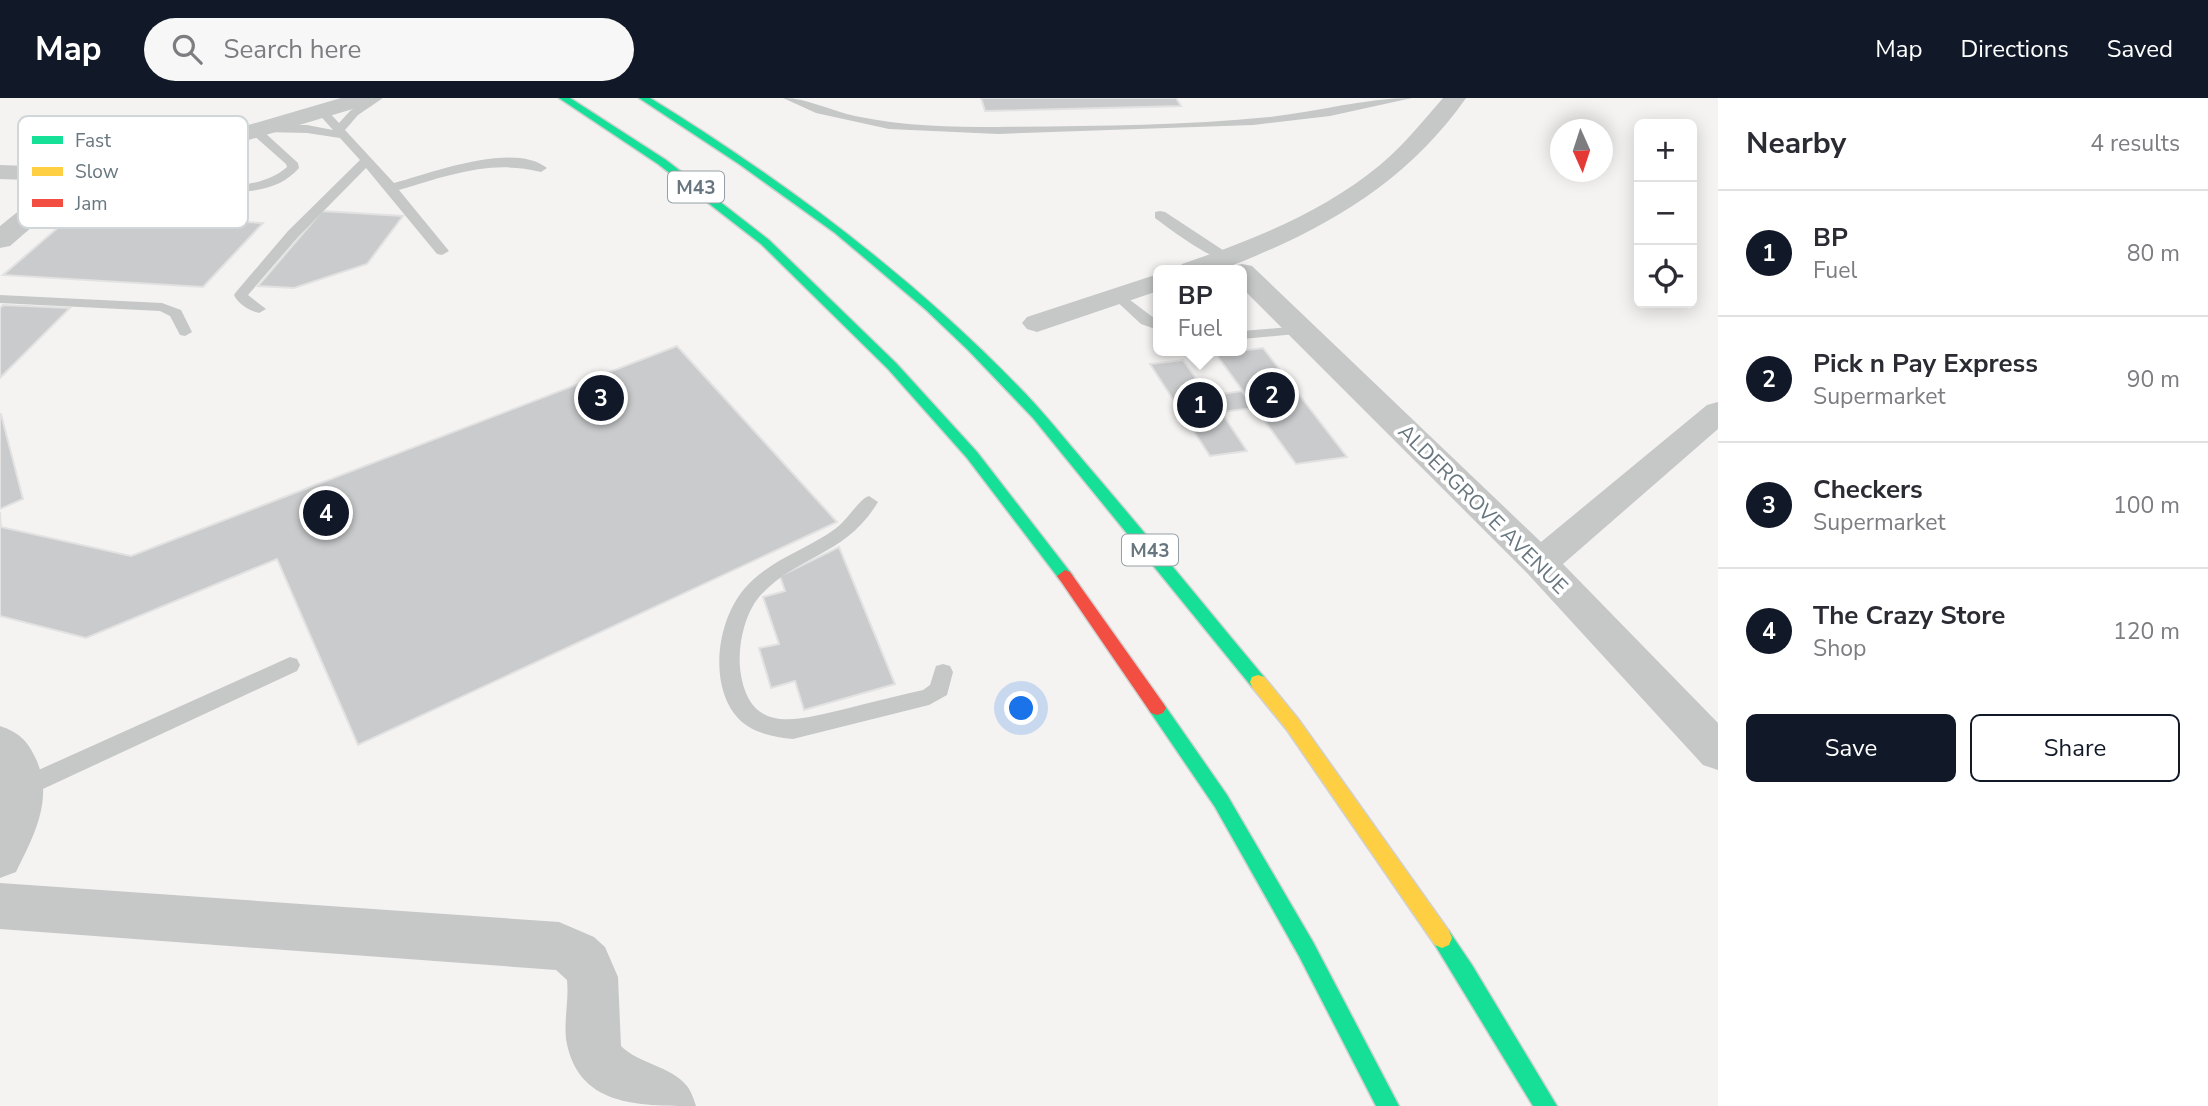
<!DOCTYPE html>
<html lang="en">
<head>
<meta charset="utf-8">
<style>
	:root { --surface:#fff; --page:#f7f7f7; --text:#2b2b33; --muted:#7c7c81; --line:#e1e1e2; --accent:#111827 }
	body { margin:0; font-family:"Nunito Sans",sans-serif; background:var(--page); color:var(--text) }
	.controls { position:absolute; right:21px; top:21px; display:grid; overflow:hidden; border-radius:10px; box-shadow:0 4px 18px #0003 }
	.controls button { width:63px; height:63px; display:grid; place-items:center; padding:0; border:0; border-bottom:2px solid var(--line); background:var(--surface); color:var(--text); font:35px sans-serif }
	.compass { position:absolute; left:1550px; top:21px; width:63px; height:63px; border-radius:50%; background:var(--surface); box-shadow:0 4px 18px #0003; rotate:177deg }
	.you { position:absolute; left:1022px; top:611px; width:24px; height:24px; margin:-18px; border:5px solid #fff; border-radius:50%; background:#1a73e8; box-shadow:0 0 0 10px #1a73e833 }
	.badge { display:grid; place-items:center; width:46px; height:46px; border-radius:50%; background:var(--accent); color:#fff; font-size:23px; font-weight:700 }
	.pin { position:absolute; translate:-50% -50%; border:4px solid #fff; box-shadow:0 2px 7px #0006 }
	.popup { position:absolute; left:1153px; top:167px; width:94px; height:91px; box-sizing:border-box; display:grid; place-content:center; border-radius:10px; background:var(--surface); filter:drop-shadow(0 2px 5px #0005); font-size:23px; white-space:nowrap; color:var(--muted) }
	.popup b { font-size:26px; color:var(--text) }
	.popup::after { content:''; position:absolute; left:50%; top:100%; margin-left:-14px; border:14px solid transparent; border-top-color:var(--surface) }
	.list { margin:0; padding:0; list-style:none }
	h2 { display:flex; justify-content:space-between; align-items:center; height:91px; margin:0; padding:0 28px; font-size:30px }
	h2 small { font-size:23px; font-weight:400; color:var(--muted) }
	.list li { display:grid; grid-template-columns:46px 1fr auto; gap:21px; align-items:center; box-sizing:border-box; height:126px; padding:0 28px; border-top:2px solid var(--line) }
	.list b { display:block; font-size:26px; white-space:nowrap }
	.list p { margin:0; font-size:23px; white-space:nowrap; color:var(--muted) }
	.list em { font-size:23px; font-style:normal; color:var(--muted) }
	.actions { display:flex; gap:14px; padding:21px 28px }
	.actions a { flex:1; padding:16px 0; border:2px solid var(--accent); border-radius:10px; text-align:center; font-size:24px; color:var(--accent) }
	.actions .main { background:var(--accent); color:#fff }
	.icon { flex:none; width:38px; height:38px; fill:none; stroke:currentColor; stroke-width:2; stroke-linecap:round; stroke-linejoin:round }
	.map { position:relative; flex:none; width:1718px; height:1008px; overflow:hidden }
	header { display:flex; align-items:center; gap:42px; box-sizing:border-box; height:98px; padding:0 35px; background:var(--accent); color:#fff }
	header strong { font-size:33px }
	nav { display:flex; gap:38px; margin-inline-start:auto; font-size:24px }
	.search { width:490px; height:63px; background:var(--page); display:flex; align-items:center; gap:18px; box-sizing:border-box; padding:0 24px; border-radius:38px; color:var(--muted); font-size:26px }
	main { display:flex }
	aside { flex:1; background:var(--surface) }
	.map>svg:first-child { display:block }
</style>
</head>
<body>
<header>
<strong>Map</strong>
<div class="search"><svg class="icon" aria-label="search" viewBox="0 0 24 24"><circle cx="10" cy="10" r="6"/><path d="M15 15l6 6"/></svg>Search here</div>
<nav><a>Map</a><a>Directions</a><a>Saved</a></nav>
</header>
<main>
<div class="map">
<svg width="1718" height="1008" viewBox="0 0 1718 1008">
	<rect width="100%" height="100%" fill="#f4f3f2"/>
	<g fill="#cacbcc" stroke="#e3e2e2" stroke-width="2">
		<polygon points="981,0 1176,0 1181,8 985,13"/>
		<polygon points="322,113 403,118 367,166 294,190 258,188"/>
		<polygon points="76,114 263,125 203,189 3,177"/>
		<polygon points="3,207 70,210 0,280 0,210"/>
		<polygon points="677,248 837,424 358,647 277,461 86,540 0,518 0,414 1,429 131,458"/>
		<polygon points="1263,250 1347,359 1296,366 1216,256"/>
		<polygon points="1183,262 1208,298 1242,293 1254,310 1221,314 1247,353 1210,358 1150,266"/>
		<polygon points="1,316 23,401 0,411 0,316"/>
		<polygon points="839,449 895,586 804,612 795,583 771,590 759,550 779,546 763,499 785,493 780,478"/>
	</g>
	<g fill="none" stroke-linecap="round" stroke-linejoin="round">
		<g stroke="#d0d0d0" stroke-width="3">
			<g id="fast">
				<polygon points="559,0 570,0 666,62 769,142 896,265 977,354 1070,474 1073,478 1070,482 1060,482 967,360 888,271 761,146 658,66"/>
				<path d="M639,0H650C783,82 908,175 1017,287C1042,312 1064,340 1087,367C1147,437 1205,508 1264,579L1266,584L1264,589L1258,591L1252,589L1033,320L968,252L925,211L835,135L739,66Z"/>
				<polygon points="1157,603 1163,605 1227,697 1313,844 1399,1008 1376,1008 1299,858 1215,709 1151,615 1148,610 1151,605"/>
				<polygon points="1442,830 1449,833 1472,867 1557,1008 1533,1008 1435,847 1432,840 1435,833"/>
			</g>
		</g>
		<g stroke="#d0d0d0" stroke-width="3">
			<polygon id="slow" points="1258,577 1264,579 1299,622 1449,833 1452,840 1449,847 1442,850 1435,847 1287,632 1252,589 1250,584 1252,579"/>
		</g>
		<g stroke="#d0d0d0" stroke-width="3">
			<polygon id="jam" points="1065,472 1070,474 1163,605 1166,610 1163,615 1157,617 1151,615 1060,482 1057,478"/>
		</g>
		<g fill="#c6c8c8" fill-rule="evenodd">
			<path d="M369,0H383L358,17L345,32L394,85C431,75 514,43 547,70L541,74C491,61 447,78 399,92L449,153L442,157L437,156L366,70L298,139L248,197L266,211L259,215C250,213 238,206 234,197L236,194L288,133L360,62L340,40L307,35L264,34L298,65L299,70C267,107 204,91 162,87L156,83L162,79C201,84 254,98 287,69L286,66L252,36V32L264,27H307L333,32L316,13L318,11H326L339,25L350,13Z"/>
			<path d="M783,0C808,0 831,13 855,18C902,28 950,29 998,29C1088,28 1180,28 1269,19C1317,14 1364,0 1412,0L1330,18L1253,27L998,36L889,31L816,15Z"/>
			<path d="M1160,113L1165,114L1235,160L1233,163C1215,166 1170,131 1155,120V114Z"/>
			<polygon points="1118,193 1158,223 1158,232 1141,226 1113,200 1111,197 1113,194"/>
			<polygon points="0,197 162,205 181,212 192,234 185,238 180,237 170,218 160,213 0,205"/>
			<polygon points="1301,228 1308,232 1306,235 1242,241 1242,233"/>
			<path d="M869,398L878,404C845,459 796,457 759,499C744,517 738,548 740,570C748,639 797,622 845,611C871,604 897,598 923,592L930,587L936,568L943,566L950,568L953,574L947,597L929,607L793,641C776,639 756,636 742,624C707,592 716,523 745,490C769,462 806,452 835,431C847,423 859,401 869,398Z"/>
			<polygon points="290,559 297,561 300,567 297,573 30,697 22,700 14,697 11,690 14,683"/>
		</g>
		<g fill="#c6c8c8" fill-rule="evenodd">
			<polygon points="341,0 376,0 373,5 195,58 93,82 69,97 10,148 0,150 0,128 56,83 0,81 0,67 84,70 180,47"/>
			<path d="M1443,0H1466C1407,85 1322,133 1228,169L1218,172H1178L1182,166C1252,142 1322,115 1380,67C1403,48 1423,23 1443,0Z"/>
			<polygon points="1242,166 1252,168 1541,444 1707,307 1718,304 1718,331 1563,466 1718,625 1718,672 1703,667 1527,475 1242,190 1242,172 1229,172 1232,168"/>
			<polygon points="1158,176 1158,193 1037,234 1027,231 1022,225 1027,219"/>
			<path d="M0,628C18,634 27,642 35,659C55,699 34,738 16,774L0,780Z"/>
			<path d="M0,785L559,824L594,839L605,849L618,879L621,948C639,966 671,968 687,988C691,993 694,1002 696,1008C636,1008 577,1008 566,941C564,921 569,901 567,882L556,872L0,831Z"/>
		</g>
		<use href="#fast" fill="#16e098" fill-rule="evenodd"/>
		<use href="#slow" fill="#ffcf43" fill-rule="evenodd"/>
		<use href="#jam" fill="#f24e42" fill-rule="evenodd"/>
	</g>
	<g text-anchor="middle" stroke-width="7" stroke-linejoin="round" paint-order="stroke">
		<g fill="#fff" stroke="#959fa5" stroke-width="2">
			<rect x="668" y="73.5" width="56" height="31" rx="5"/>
			<rect x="1122" y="436.5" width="56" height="31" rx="5"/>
		</g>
		<g font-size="19" font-weight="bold" fill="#67767f">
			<text x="696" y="96">M43</text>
			<text x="1150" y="459">M43</text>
		</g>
		<g font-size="21" fill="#67767f" stroke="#fff">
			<text transform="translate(1483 411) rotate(45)" y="7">ALDERGROVE AVENUE</text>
		</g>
	</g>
	<rect x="18" y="18" width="230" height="112" rx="10" fill="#fff" stroke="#d1d6d9" stroke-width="2"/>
	<rect x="32" y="38" width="31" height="8" fill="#16e098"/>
	<rect x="32" y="69" width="31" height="9" fill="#ffcf43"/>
	<rect x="32" y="101" width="31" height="8" fill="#f24e42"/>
	<g font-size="19" fill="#67767f">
		<text x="75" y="49">Fast</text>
		<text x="75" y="80">Slow</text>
		<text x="75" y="112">Jam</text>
	</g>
</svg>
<div class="controls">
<button>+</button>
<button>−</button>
<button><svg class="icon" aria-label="locate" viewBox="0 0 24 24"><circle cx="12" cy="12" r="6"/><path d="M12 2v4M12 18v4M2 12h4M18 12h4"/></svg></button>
</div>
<svg class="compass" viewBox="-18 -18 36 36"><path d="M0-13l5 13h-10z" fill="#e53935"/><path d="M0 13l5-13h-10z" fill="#7c7c81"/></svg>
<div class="you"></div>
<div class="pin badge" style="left:1200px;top:307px">1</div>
<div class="popup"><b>BP</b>Fuel</div>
<div class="pin badge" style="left:1272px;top:297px">2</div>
<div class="pin badge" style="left:601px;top:300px">3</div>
<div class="pin badge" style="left:326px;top:415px">4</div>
</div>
<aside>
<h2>Nearby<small>4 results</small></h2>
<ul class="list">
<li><span class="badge">1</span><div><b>BP</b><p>Fuel</p></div><em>80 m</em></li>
<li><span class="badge">2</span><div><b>Pick n Pay Express</b><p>Supermarket</p></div><em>90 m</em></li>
<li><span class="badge">3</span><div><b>Checkers</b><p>Supermarket</p></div><em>100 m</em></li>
<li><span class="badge">4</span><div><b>The Crazy Store</b><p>Shop</p></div><em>120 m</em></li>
</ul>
<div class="actions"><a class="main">Save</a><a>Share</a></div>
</aside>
</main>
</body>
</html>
